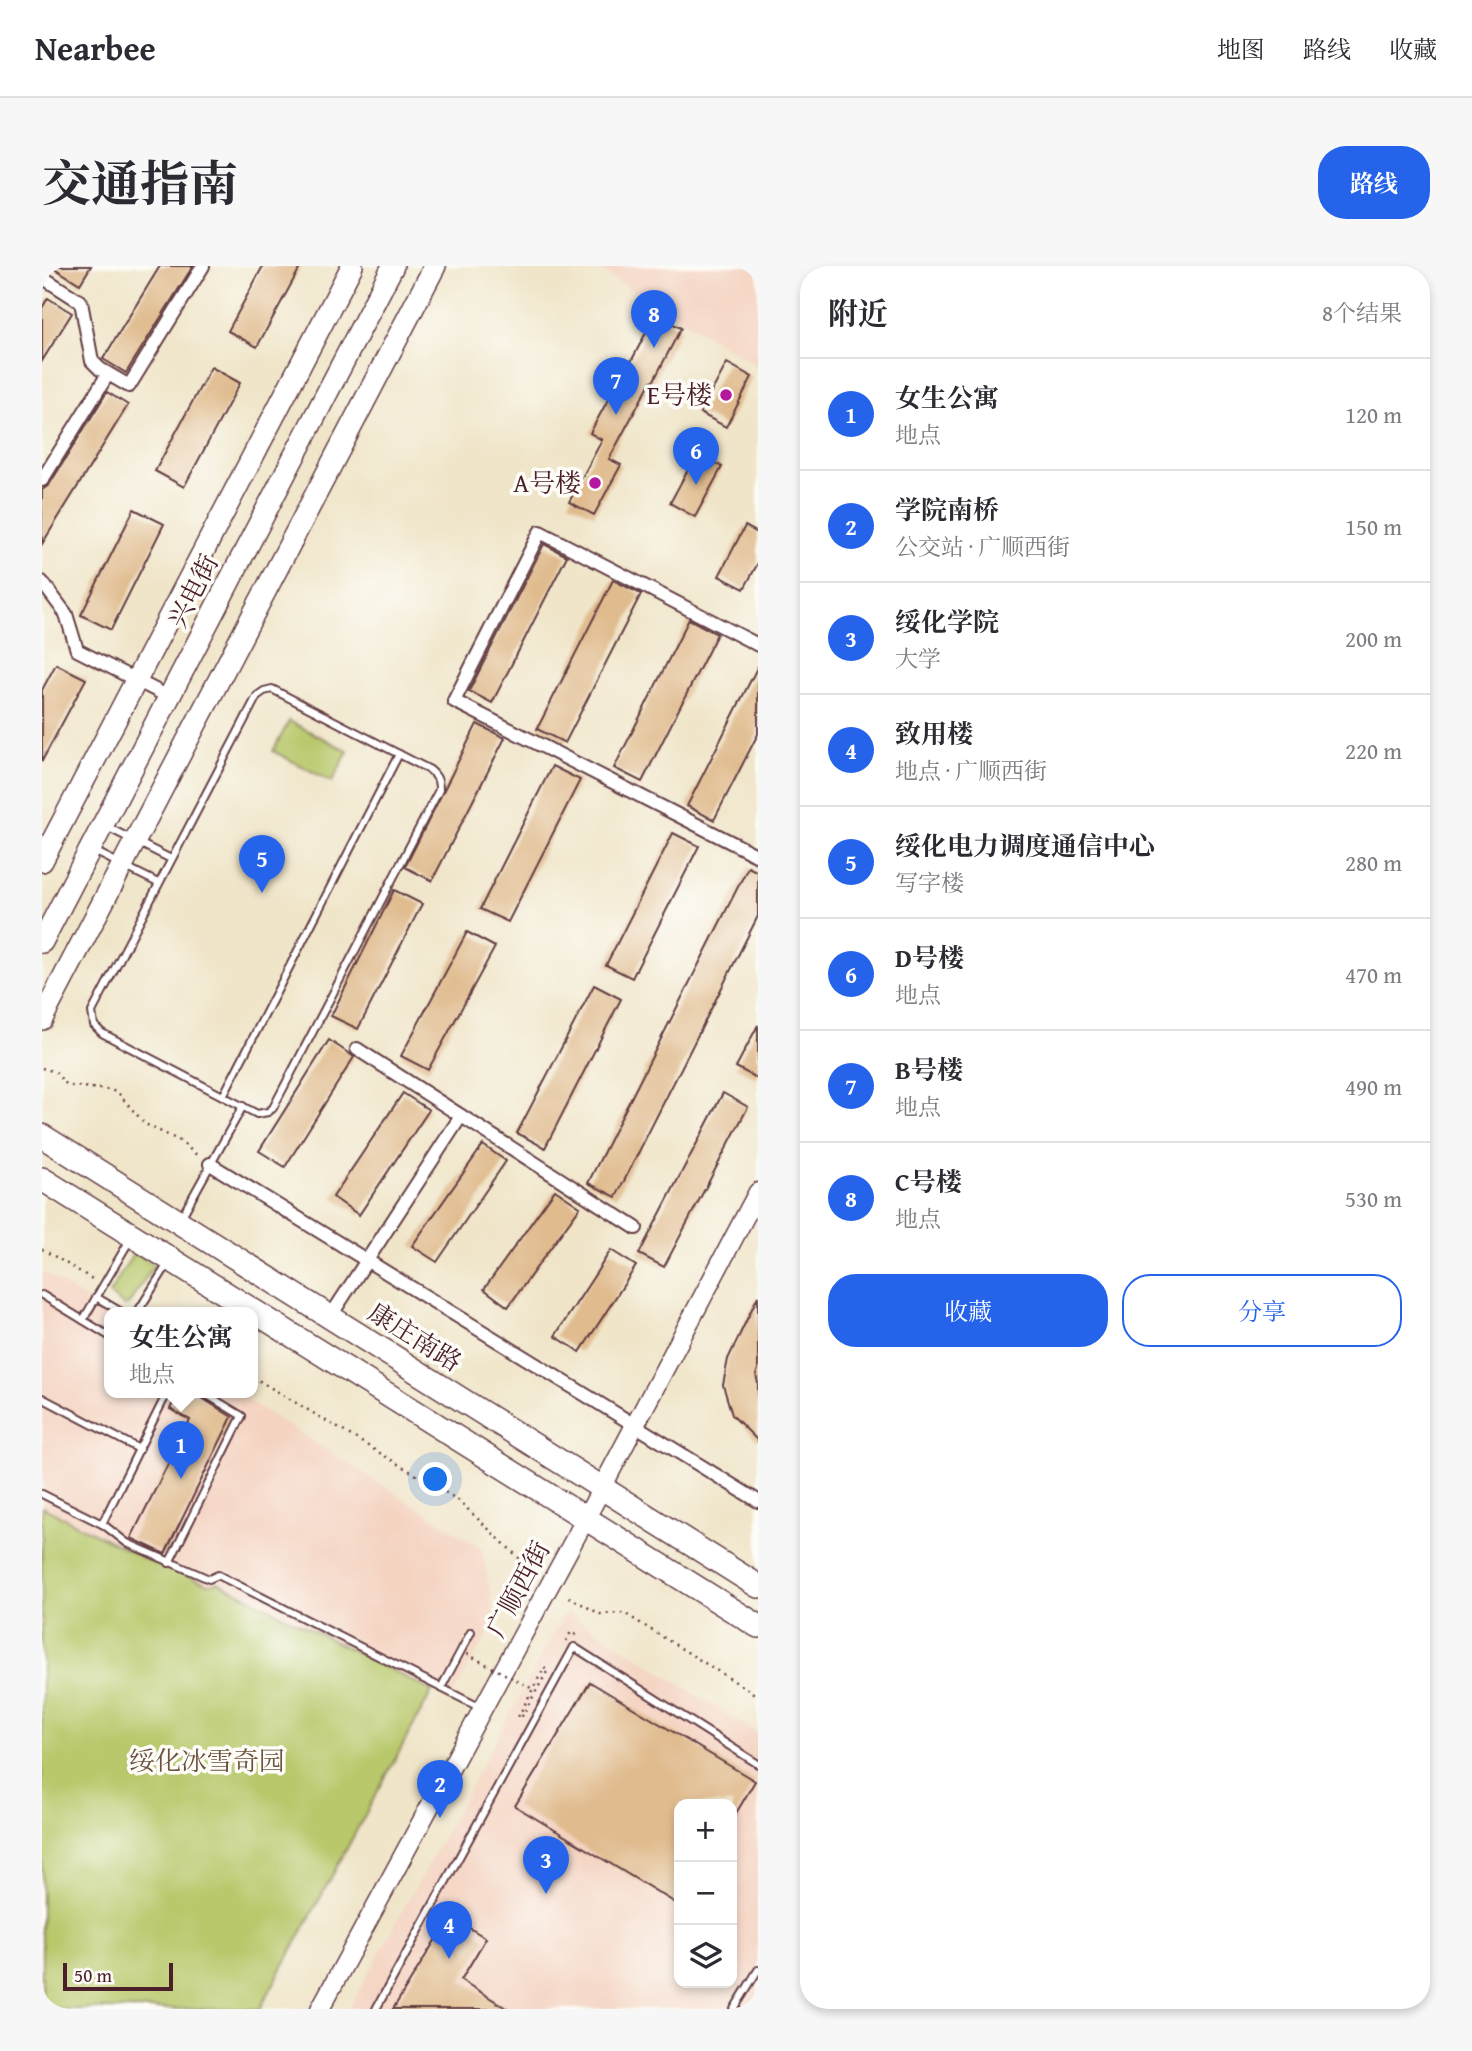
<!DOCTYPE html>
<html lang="zh">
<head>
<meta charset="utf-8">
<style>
	:root { --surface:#fff; --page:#f7f7f7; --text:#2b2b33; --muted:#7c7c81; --line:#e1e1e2; --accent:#2563eb }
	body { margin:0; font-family:"Gentium Book Plus","Noto Serif SC",serif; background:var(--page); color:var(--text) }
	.controls { position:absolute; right:21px; bottom:21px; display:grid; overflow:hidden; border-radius:14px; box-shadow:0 4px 10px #0003 }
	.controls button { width:63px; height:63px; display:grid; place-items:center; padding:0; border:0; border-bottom:2px solid var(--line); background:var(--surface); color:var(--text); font:35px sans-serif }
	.scale { position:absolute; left:21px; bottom:18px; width:110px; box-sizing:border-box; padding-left:7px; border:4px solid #4a1f2b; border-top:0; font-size:19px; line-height:24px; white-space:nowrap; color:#4a1f2b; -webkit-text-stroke:5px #fdfcf7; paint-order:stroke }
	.you { position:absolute; left:394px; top:1214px; width:24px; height:24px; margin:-18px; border:5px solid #fff; border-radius:50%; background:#1a73e8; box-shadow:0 0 0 10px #1a73e833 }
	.badge { display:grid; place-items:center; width:46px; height:46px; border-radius:50%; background:var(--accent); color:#fff; font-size:23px; font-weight:700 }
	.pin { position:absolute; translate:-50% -58px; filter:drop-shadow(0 2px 4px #0008) }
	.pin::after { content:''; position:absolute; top:37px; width:24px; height:21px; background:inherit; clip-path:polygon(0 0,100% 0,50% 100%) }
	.popup { position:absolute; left:62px; top:1041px; width:154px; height:91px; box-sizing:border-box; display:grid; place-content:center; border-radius:14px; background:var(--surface); filter:drop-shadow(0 2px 5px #0005); font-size:23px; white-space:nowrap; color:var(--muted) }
	.popup b { font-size:26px; color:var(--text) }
	.popup::after { content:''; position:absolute; left:50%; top:100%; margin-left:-14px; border:14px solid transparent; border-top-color:var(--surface) }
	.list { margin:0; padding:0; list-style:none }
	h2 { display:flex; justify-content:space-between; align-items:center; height:91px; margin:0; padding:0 28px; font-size:30px }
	h2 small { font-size:23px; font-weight:400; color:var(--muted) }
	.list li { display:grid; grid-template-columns:46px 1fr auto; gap:21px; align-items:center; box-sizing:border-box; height:112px; padding:0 28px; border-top:2px solid var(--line) }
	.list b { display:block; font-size:26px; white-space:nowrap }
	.list p { margin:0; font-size:23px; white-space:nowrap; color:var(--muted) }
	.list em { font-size:23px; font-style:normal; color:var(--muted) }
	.actions { display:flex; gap:14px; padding:21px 28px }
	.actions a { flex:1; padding:16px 0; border:2px solid var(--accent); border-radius:28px; text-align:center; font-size:24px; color:var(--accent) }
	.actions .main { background:var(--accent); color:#fff }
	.icon { flex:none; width:38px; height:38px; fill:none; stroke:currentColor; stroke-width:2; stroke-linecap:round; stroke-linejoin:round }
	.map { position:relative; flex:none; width:716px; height:1743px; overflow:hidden; border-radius:28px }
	header { display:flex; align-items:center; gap:42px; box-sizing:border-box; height:98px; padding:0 35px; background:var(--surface); border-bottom:2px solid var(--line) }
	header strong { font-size:33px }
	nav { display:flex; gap:38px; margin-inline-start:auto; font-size:24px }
	.intro { display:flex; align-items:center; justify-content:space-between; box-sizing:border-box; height:168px; padding:0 42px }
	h1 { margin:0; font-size:49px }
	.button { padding:18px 32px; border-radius:28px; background:var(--accent); color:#fff; font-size:24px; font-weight:700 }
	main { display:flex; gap:42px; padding:0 42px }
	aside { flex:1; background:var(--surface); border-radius:28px; box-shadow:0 4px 10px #0003 }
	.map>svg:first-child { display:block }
</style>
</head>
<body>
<header>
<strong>Nearbee</strong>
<nav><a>地图</a><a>路线</a><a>收藏</a></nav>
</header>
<div class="intro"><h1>交通指南</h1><a class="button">路线</a></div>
<main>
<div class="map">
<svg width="716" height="1743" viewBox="0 0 716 1743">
	<rect width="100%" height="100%" fill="#fdfcf7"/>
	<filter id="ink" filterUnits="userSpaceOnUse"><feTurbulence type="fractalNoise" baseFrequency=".0143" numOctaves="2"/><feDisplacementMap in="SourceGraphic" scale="14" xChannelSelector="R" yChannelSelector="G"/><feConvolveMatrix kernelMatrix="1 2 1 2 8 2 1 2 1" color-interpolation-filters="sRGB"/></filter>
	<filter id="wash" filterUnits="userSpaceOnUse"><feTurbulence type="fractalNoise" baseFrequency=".00686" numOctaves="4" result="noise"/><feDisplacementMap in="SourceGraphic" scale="28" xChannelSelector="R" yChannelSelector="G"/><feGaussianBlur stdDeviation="1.57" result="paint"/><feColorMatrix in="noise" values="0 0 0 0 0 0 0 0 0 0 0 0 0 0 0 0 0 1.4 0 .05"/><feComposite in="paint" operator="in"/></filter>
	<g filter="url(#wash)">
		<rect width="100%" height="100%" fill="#f0e5c9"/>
		<g fill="#f4d3c1" fill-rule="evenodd">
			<polygon points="553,0 716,0 716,100 580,18"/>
			<polygon points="0,1005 67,1048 67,1127 194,1127 440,1282 453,1356 408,1434 176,1316 166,1318 111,1297 0,1241"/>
			<path d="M524,1345L716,1468V1743H307ZM637,1538H690V1717H637Z"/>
		</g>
		<g fill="#b8c86b" stroke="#81744b" stroke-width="2">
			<polygon points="247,455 306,485 290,516 231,485"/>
			<polygon points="92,986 112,999 86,1039 83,1040 67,1028"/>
			<polygon points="0,1241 111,1297 166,1318 176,1316 390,1425 218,1743 0,1743"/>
		</g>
		<g id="blocks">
			<g fill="#e0bb8e">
				<polygon points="9,0 49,0 38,18"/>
				<polygon points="118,0 151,0 84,107 61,93"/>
				<polygon points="221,0 259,0 215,81 186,65"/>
				<polygon points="6,32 30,47 0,95 0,42"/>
				<polygon points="613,49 639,62 611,116 609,115 567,193 579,199 552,249 527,236 560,174 548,167 575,117 577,119"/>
				<polygon points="685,97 710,111 684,161 658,147"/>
				<polygon points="169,101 198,117 142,221 113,205"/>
				<polygon points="65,126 86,139 0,278 0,224 7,219"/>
				<polygon points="655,187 680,201 653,251 628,237"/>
				<polygon points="92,243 122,258 69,364 39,349"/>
				<polygon points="703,260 716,267 716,297 702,323 677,310"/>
				<polygon points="502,278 525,290 450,437 427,425"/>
				<polygon points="571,314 599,328 523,477 495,463"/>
				<polygon points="647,353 675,368 600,516 572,502"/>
				<polygon points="14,398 44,413 0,495 0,424"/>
				<polygon points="716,400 716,468 672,554 645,540"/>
				<polygon points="435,458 463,472 390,615 363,601"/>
				<polygon points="510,500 538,514 466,656 438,643"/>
				<polygon points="631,567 657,580 590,712 564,699"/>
				<polygon points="706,601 716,606 716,650 574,931 546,917"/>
				<polygon points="352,624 380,638 316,763 289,750"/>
				<polygon points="425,666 453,681 386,804 359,790"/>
				<polygon points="552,719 579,733 503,882 475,867"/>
				<polygon points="716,759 716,813 694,801"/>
				<polygon points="287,774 312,791 243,901 217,885"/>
				<polygon points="361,827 387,844 317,949 291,931"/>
				<polygon points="681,827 706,841 622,1001 597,988"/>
				<polygon points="441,879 464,895 395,996 370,980"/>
				<polygon points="513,924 538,941 466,1041 442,1023"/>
				<polygon points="569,984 594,1000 538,1086 513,1070"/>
				<polygon points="716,1030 716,1103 714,1109 716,1117 716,1175 690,1149 681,1119 686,1093"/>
				<polygon points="136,1127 152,1127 190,1151 123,1288 89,1272 148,1154 128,1143"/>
				<polygon points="548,1416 713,1515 690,1554 690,1538 637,1538 637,1639 473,1540"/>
				<polygon points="408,1650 444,1672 419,1714 466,1743 351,1743"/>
			</g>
		</g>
	</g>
	<g filter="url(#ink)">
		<use href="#blocks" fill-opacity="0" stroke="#633d43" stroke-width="2"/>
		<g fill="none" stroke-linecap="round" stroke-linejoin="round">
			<g stroke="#633d43" stroke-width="10">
				<g id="lane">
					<path d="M230,423L388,504C395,510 397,514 397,524L231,842L226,846L215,848L60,767L52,759L50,746L215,430L222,425Z"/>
					<polyline points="65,561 129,593"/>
					<polyline points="52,585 116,617"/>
					<polyline points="181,830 357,488"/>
					<polyline points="139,952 201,840"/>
					<polyline points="0,1029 67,1070"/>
					<polyline points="54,1031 81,1047"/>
					<polyline points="95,1047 127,996"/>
					<polyline points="41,1054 89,972"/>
					<polyline points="0,1132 97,1183 60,1258"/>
					<polyline points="97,1183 125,1127"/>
					<polyline points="0,1228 62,1259 85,1277 167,1313 176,1309 439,1442"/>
					<polyline points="127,1297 200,1150 162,1127"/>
					<polyline points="399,1422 429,1366"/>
					<polyline points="334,1743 532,1381 716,1498"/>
					<polyline points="692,1743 716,1704"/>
				</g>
			</g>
			<g stroke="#633d43" stroke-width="16">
				<g id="street">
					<polyline points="0,11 39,36 50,95 58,103 87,120 161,0"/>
					<polyline points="0,214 66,108"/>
					<polyline points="0,316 24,348 35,384 127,431"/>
					<polyline points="716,379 498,266 412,435 716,590"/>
					<polyline points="315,783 594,962"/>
					<polyline points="168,898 716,1235"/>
					<polyline points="288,1051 419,850"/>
				</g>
			</g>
			<g stroke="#633d43" stroke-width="21">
				<polyline id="secondary" points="278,1743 544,1252 716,926"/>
			</g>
			<g stroke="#633d43" stroke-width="24">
				<g id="primary">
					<polyline points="0,595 310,0"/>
					<polyline points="0,676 351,0"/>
					<polyline points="0,753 393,0"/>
				</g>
			</g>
			<g stroke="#633d43" stroke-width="26">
				<g id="highway">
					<polyline points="0,870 716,1320"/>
					<polyline points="0,913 716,1360"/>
				</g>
			</g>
			<g stroke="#633d43" stroke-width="2.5" stroke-dasharray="2 5" stroke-linecap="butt">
				<polyline points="0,802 13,806 23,817 29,820 69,824 77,828 103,858 138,875 157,891"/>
				<polyline points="0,983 52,1014"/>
				<polyline points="211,1111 416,1234 494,1308"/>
				<polyline points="527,1331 558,1348 582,1347 716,1430"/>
				<polyline points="524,1375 529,1366 536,1370"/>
				<polygon points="502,1402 506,1404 479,1452 476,1451"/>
			</g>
			<use href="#lane" stroke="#fff" stroke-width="6"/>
			<use href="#street" stroke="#fff" stroke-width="12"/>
			<use href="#secondary" stroke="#fff" stroke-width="18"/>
			<use href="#primary" stroke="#fff" stroke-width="21"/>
			<use href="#highway" stroke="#fff" stroke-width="23"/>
			<polyline stroke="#633d43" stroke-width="2.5" stroke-dasharray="2 5" stroke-linecap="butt" points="425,1388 491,1423"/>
		</g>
	</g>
	<g fill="#b5179e" stroke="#fdfcf7" stroke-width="2.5">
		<circle cx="684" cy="129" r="7"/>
		<circle cx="553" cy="217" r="7"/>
	</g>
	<g text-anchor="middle" stroke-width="7" stroke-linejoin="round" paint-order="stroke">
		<g font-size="26" fill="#4a1f2b" stroke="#fdfcf7" text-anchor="end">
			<text x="670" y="138">E号楼</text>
			<text x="539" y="226">A号楼</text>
		</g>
		<g font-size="26" fill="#4a1f2b" stroke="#fdfcf7">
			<text transform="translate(151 325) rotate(-63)" y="9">兴电街</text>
			<text transform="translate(373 1071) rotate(32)" y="9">康庄南路</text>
			<text transform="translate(476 1323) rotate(-62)" y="9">广顺西街</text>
		</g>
		<g font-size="26" fill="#6b523e" stroke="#fdfcf7">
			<text x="165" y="1504">绥化冰雪奇园</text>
		</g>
	</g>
</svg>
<div class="controls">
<button>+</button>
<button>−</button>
<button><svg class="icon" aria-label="layers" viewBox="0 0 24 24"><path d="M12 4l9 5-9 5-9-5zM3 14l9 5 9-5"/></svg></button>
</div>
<div class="scale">50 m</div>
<div class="you"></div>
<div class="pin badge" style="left:139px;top:1213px">1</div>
<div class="popup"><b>女生公寓</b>地点</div>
<div class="pin badge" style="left:398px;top:1552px">2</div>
<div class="pin badge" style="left:504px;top:1628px">3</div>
<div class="pin badge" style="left:407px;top:1693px">4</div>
<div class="pin badge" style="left:220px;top:627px">5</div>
<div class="pin badge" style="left:654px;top:219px">6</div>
<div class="pin badge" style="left:574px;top:149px">7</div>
<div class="pin badge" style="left:612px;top:82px">8</div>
</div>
<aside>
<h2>附近<small>8个结果</small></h2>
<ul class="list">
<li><span class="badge">1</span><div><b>女生公寓</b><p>地点</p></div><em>120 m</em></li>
<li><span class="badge">2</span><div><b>学院南桥</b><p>公交站 · 广顺西街</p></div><em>150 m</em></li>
<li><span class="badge">3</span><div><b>绥化学院</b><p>大学</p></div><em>200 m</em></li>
<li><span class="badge">4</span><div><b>致用楼</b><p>地点 · 广顺西街</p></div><em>220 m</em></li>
<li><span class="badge">5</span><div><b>绥化电力调度通信中心</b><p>写字楼</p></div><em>280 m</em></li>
<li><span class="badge">6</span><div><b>D号楼</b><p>地点</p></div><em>470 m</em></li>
<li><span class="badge">7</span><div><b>B号楼</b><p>地点</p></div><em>490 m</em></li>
<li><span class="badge">8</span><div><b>C号楼</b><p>地点</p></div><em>530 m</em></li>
</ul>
<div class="actions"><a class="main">收藏</a><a>分享</a></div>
</aside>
</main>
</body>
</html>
